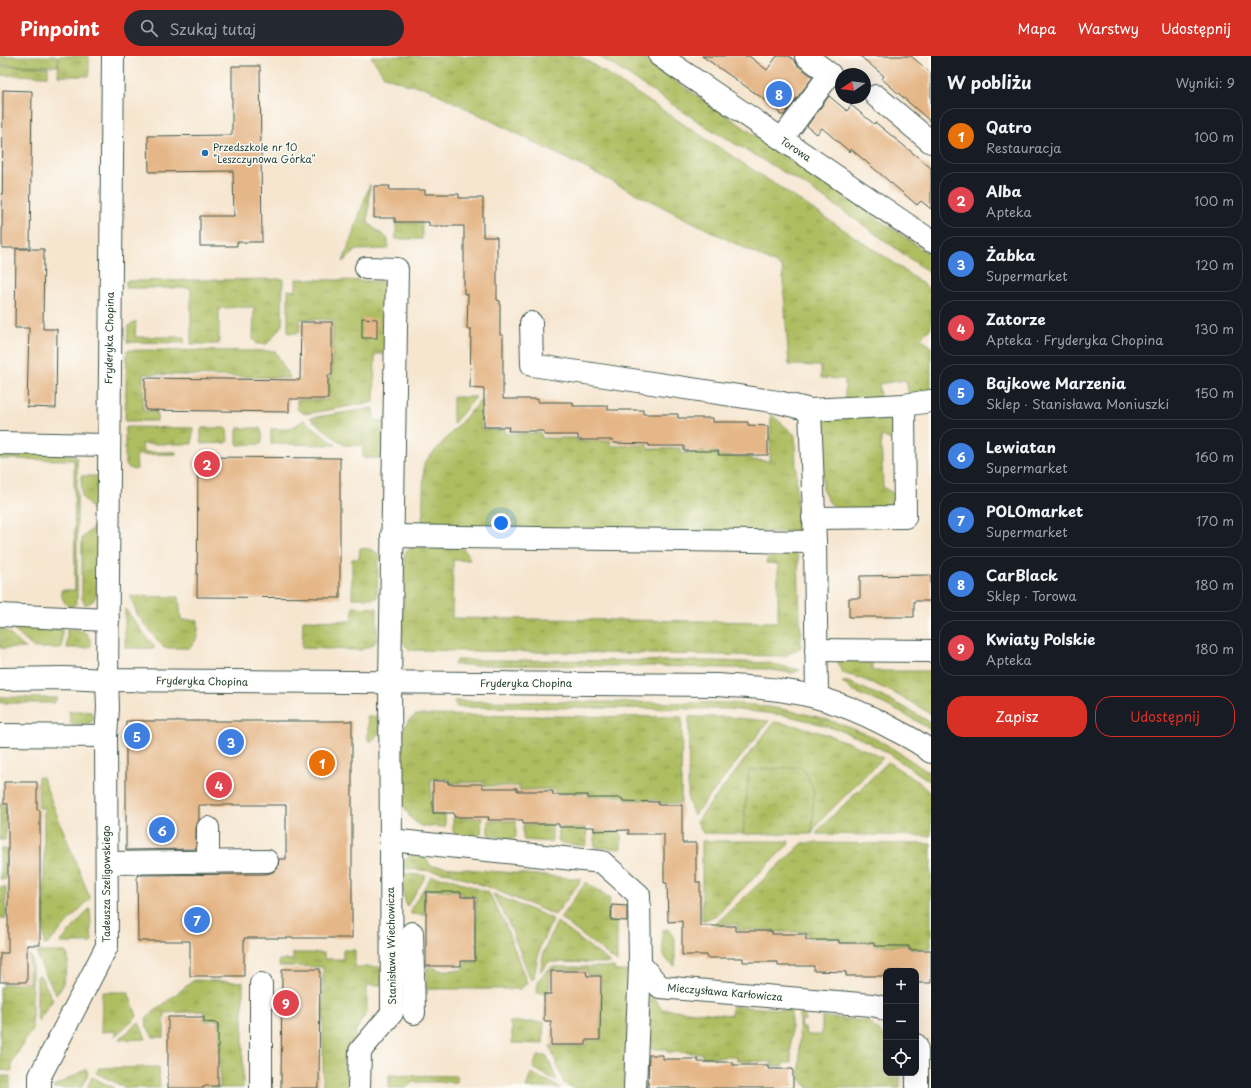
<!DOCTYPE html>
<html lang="pl">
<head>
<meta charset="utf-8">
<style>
	:root { --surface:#171b24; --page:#242831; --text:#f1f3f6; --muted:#9ea1a6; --line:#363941; --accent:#d93025 }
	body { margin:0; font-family:"Playpen Sans",sans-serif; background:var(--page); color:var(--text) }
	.controls { position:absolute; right:12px; bottom:12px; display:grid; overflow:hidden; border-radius:8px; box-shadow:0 4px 16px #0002 }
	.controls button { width:36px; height:36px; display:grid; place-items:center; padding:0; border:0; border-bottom:1px solid var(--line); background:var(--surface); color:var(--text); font:20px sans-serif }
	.compass { position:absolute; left:835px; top:12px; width:36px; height:36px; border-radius:50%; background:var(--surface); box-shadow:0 4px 16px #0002; rotate:257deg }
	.you { position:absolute; left:501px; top:467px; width:14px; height:14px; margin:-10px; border:3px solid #fff; border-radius:50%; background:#1a73e8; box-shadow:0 0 0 6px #1a73e833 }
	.badge { display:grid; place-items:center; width:26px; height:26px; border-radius:50%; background:var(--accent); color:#fff; font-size:13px; font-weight:700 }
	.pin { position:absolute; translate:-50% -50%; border:2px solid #fff; box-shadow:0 1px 4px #0006 }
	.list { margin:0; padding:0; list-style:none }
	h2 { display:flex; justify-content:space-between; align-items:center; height:52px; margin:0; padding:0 16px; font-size:17px }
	h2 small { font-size:13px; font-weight:400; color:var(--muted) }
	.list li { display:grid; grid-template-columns:26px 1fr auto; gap:12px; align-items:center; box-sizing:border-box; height:56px; margin:0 8px 8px; padding:0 8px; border:1px solid var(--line); border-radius:16px }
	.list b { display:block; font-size:15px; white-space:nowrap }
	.list p { margin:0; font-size:13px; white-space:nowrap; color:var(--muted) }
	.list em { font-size:13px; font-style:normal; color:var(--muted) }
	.actions { display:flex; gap:8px; padding:12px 16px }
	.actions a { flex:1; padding:9px 0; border:1px solid var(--accent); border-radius:16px; text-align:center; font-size:14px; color:var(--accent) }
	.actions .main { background:var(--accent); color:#fff }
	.icon { flex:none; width:22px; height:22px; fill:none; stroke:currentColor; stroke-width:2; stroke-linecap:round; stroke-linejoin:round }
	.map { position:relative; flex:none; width:931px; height:1032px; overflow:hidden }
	header { display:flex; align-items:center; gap:24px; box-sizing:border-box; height:56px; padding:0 20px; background:var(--accent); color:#fff }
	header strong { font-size:19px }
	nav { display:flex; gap:22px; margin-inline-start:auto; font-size:14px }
	.search { width:280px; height:36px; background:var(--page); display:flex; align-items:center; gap:10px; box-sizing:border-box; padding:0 14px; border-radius:22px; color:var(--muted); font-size:15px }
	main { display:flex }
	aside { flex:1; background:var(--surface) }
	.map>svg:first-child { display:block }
</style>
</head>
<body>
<header>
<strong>Pinpoint</strong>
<div class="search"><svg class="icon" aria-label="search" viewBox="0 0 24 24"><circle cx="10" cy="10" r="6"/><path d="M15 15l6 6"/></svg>Szukaj tutaj</div>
<nav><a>Mapa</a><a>Warstwy</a><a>Udostępnij</a></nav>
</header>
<main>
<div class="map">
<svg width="931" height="1032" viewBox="0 0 931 1032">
	<defs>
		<pattern id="grass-tufts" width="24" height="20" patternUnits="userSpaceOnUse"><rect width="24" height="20" fill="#aebd60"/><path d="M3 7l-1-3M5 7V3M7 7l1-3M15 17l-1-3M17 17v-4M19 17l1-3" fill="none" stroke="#8d9b50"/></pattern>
		<pattern id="park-crowns" width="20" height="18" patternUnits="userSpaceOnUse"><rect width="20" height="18" fill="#aebd60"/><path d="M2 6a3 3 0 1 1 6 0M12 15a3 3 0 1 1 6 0" fill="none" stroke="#8d9b50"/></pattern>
	</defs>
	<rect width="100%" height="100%" fill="#fdfcf7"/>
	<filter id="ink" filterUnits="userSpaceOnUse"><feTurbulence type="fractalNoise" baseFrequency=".025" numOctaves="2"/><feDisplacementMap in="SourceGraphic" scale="8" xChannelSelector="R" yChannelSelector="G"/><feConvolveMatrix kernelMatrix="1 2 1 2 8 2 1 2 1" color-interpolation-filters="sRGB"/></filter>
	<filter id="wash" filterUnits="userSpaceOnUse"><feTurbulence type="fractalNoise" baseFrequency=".012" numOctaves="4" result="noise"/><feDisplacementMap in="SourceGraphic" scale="16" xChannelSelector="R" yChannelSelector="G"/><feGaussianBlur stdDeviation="0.9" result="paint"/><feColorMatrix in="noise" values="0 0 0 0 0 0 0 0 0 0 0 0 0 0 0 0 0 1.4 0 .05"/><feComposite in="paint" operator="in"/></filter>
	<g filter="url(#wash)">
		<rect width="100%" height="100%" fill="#f6e6d0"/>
		<g fill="url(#grass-tufts)" stroke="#667d4a">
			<polygon points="59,0 89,0 89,20 58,20"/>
			<polygon points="371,0 580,0 890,204 931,234 931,272 921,282 931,291 931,338 909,340 906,324 879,328 880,342 845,345 845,323 821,322 821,310 789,309 782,211 424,31 409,29 384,20"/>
			<polygon points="599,0 639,0 931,199 931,218 865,170 802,127 705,70"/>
			<polygon points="2,10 48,11 48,20 0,19 0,12"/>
			<polygon points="370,128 368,167 388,183 388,193 357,194 343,206"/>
			<rect x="396" y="167" width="26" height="16"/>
			<polygon points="283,223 282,269 267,288 257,288 253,283 254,251 219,252 219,288 191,288 191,232 126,232 126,225"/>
			<polygon points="296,223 374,225 380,225 386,228 388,298 375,298 374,346 305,358 297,353 297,344 328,344 328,321 332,321 333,264 300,263 299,277 288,277 288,234 296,235"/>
			<polygon points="136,265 135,281 184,281 184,287 127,286 128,270"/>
			<polygon points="127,294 275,295 290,322 143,318 143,355 157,355 157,365 125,365"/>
			<polygon points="453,341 476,341 453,368"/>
			<polygon points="482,343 481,373 505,374 506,378 541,377 541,382 576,382 576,385 611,385 610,390 647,389 648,393 681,392 681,397 717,396 716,400 751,401 752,404 770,405 771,358 795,379 798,473 793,476 422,471 424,407"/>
			<polygon points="374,352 374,363 384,366 387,402 363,402 362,389 344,389 310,362"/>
			<path d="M886,356C896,367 896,372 897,386L881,380L883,431L898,440L897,449L888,454H838L829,446L823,435L821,376L825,365L831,360Z"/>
			<polygon points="304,364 336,389 271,388 271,373 290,373"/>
			<polygon points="127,371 193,372 192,388 142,388 143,396 176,396 176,398 136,399 137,413 134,414 128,411 125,407 125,373"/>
			<polygon points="202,372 225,372 227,374 228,386 226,387 203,388 201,386 201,374"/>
			<path d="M238,372H260C263,376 263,384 261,388L238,389L237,387V373Z"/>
			<path d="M0,396L72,398L75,400L77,402V544L76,548L71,551C63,549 62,541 61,534H75L74,404L0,403Z"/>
			<polygon points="81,420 98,420 97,455 95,456 82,441"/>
			<polygon points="97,467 97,538 93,545 85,549 82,542 82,482"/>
			<path d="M458,490C465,494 468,497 470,504H453L452,562L778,566V508L766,507C770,493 780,496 792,496L798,500L801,591L785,600L410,594L402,586L405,498L407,494L411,491Z"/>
			<path d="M360,492C371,493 374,493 382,502L378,506L377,542H352V503H359Z"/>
			<path d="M130,540L179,541L181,564H198C198,576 199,582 190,592H164L138,560Z"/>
			<polygon points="353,551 377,552 377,583 373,589 360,594 302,592 303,564 352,565"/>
			<polygon points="125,553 155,592 125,592"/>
			<polygon points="0,571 2,571 25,592 0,592"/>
			<polygon points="10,571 62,573 62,592 34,592"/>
			<path d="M67,573C80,573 90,574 91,590L87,592H67Z"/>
			<path d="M872,600V615H931V658C903,641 874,625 842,617L837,604Z"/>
			<polygon points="456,604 719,605 768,607 800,614 793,617 765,613 650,610 454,609"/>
			<path d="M842,626H848C877,638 905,650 931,667V674L913,663L884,648L854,636Z"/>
			<polygon points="0,641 58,642 54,647 0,647"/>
			<path d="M454,645L730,647C784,651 840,662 887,689C902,698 916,708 931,718V726L883,694L859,682L839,674L809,665L784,659L729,653L457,651Z"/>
			<path d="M69,655H86L91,656L94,663C89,670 81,669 72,669L70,666Z"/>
			<polygon points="416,659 682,661 681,748 660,747 659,744 625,744 624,740 589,741 589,737 555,738 554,733 519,734 519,730 484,730 484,726 450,727 449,723 431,723 431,758 445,759 445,771 420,770 410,761 402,747 402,677 408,665"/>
			<polygon points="380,660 381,675 372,685 368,685 368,668 367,661"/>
			<polygon points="689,661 727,661 769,665 694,760 688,744"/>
			<path d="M774,666C784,668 795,669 805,672C832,679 858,690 883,702L818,767L812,778L814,734L749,714L743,778L703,777L697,765Z"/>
			<polygon points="888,706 920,727 931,738 931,780 816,778 821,771"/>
			<polygon points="38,721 42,721 90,842 48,888 44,889 44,752 39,752"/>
			<polygon points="0,747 3,747 3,749 6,750 5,784 0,784"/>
			<polygon points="453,762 482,762 481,778 479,780 455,778 453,775"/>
			<polygon points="488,765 516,765 516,781 514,783 490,780 488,778"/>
			<polygon points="523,769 552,769 552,784 550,786 524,784 523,782"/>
			<polygon points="559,772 586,772 587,787 585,790 560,787 558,784"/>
			<polygon points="595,776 621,776 621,791 620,793 595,791"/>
			<polygon points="702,785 789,785 788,789 715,860 702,865"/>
			<polygon points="803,787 931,788 931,892 910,893 910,889 875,890 875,886 840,886 840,882 808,882 807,876 773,876 773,874 737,874 737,868 719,869 718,872 711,872"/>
			<rect x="0" y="793" width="6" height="30"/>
			<path d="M415,797L424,799L431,810L582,823L555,859L493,833L450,817L403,812C403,804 408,801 415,797Z"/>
			<path d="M402,817L426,820L407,850C402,839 402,829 402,817Z"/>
			<polygon points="431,821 449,822 489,837 505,868 527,927 521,933 426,933 427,911 436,912 436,914 464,914 464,906 477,906 476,840 462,840 462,835 425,834 425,859 411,858 410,854"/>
			<polygon points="586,826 610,843 608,865 617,866 617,906 560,862"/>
			<rect x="0" y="831" width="6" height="31"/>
			<polygon points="493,838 553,863 540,890 534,922 531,924 509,868"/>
			<polygon points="90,852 92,887 60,887"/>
			<polygon points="557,866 611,907 549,906 540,916 544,895"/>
			<path d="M668,873L675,883V910C659,902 663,889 662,874Z"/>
			<polygon points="343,894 355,894 355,911 382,911 382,929 367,929 367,955 355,976 357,981 349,993 349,1032 323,1032 323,911 279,910 279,904 293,904 293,897 324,897 324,903 343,903"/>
			<polygon points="38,896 65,896 68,900 68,908 62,931 56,939 38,903"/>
			<polygon points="29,899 32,902 32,976 27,981 12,1007 12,1015 0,1014 0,931 3,931 3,928 29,927"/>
			<polygon points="551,911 614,911 615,915 630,915 626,1032 573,1032 564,1027 550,990 586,990 586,984 600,984 601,919 587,919 587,914 550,914 549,937 536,937 539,923"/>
			<polygon points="40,919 53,944 38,965 37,958 37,920"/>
			<polygon points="194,924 243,926 243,1032 205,1032 220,1031 219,964 205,965 204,955 165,957 164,981 153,981 147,971 146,962"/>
			<polygon points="102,936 128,936 137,960 115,980 115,975 101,976"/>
			<polygon points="649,936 662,953 731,959 732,950 791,954 791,1007 784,1007 783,1010 771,1010 771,1006 737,1005 737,1001 702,1001 702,997 667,996 667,993 649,993"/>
			<polygon points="799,957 805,958 805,964 800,965 801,971 805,971 806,979 822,979 822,961 868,965 886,982 886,1017 900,1017 900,1032 808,1032 800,1023"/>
			<polygon points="139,966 146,983 118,984"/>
			<polygon points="509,966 544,966 543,988 512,987 512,970 509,968"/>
			<polygon points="539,1000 547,1000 557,1025 533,1012 537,1001"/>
			<polygon points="159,1011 160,1032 126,1032 96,1017 99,1012"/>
			<polygon points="86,1013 88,1018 81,1032 52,1032"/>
			<polygon points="531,1017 561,1032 526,1032"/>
			<polygon points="389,1019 458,1020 457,1026 413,1026 406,1032 389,1032"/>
			<rect x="0" y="1020" width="10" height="12"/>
			<polygon points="92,1021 114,1032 87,1032"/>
		</g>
		<g fill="url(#park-crowns)" stroke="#667d4a">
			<polygon points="0,0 58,0 58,10 0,9"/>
			<polygon points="802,711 814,734 812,778 743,778 749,714"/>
		</g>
		<g id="blocks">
			<g fill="#e5b788">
				<polygon points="702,0 749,0 767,14 777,0 789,0 794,4 798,10 813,21 784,59 780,59 778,53"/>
				<polygon points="860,0 911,0 931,17 931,66 882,23 884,20"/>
				<polygon points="232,10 260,10 262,186 237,186 237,190 200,190 200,160 234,160 233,115 149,116 148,80 232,79"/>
				<polygon points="3,34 32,35 30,192 2,192"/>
				<polygon points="829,40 847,55 851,49 874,68 875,66 931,112 931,153 921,145 917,149 851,93 850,96 822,72 817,78 807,70"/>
				<polygon points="374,130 390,130 389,134 425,134 425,138 459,138 459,142 483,142 483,181 497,181 497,244 500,245 500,279 503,279 503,343 538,343 538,346 573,346 573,350 608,350 608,354 643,354 643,358 678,358 678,362 713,362 713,366 748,366 748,369 768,370 768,399 718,399 719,395 684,395 684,390 649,390 649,388 614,387 613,384 578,384 578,379 544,379 544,375 508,375 509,371 484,371 484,333 470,332 471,273 467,273 468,238 464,238 464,170 429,170 429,166 395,166 395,162 374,162"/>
				<polygon points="16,193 44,193 43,273 57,273 56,352 27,351 29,272 15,272"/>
				<polygon points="362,262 377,263 377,282 362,282"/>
				<polygon points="301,266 332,266 332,319 328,319 328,343 289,343 289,356 145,354 145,322 300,324"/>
				<polygon points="198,401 340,402 340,542 197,541"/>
				<polygon points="931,519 931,545 914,545 914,561 849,561 849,542 860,542 860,520"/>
				<polygon points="126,665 352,665 352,882 244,882 244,920 190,920 190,885 138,885 137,819 267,818 273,816 278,811 279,803 286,803 286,749 199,749 199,764 196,772 196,793 126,794"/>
				<polygon points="433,725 448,725 448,728 482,728 483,732 517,732 517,735 553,735 553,739 588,739 588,742 622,742 623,745 658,746 658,749 682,749 682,787 696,787 696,826 700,826 700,870 735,870 735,875 772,875 772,878 806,878 806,884 839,884 839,887 874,887 874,890 909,890 909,894 931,894 931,927 916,927 916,915 886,915 886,920 846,920 846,916 814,915 814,910 778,910 778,906 743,906 743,902 707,902 707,899 682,899 682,865 668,866 667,827 664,827 664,778 628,778 629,774 594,775 594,771 559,771 559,768 523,768 523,764 488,764 489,761 454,761 454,757 433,757"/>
				<polygon points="4,726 37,726 37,754 40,754 40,889 27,889 27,926 0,926 0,897 8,897 8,748 4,748"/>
				<polygon points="426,836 461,836 461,841 475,841 475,905 461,905 461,910 426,910"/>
				<polygon points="612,849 627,850 627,865 611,864"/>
				<polygon points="282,913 320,913 319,1032 281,1032"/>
				<polygon points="551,915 586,915 587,920 601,920 600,984 586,984 586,989 551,989 551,965 544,965 544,938 551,938"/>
				<polygon points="168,961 204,961 204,966 218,967 218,1030 204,1030 204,1032 168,1032"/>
				<polygon points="649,999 663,999 663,1003 698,1003 698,1006 733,1006 733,1009 768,1009 768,1013 793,1013 793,1032 648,1032"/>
			</g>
		</g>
	</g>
	<g filter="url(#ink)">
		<use href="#blocks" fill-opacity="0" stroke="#3f564b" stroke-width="1"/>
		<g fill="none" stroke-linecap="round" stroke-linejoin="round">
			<g stroke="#3f564b" stroke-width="24">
				<g id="minor">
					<polyline points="660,0 931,185"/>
					<polyline points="876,40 931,86"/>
					<polyline points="782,83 830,18 806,0"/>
					<polyline points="904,349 931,345"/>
					<polyline points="810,354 904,349 905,461 813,462"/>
					<polyline points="0,387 108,389"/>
					<polyline points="392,480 815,486 810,354 778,346 532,309 531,267"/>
					<polyline points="815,486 817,641"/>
					<polyline points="0,559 108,564"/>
					<polyline points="816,594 931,595"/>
					<path d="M0,623L64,622L107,624L717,629C740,631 763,631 785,635C824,640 863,656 897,675C909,681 921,687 931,696"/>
					<polyline points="0,679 106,680 108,652 107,624 113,0"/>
					<polyline points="390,784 602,806 639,839 640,908 635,1032"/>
					<polyline points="208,805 208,772"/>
					<polyline points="107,807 267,805"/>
					<polyline points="412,877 414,957"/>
					<polyline points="640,908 660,931 872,949 881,951 886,954"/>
					<polyline points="916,989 917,994 917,1032"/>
					<polyline points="40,1032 40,1020 107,890 106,680"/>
					<polyline points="261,1032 261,928"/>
					<polyline points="359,1032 360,995 392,957 390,626 397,213 366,212"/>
				</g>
			</g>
			<use href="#minor" stroke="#fff" stroke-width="22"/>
		</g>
	</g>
	<circle fill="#1f6fb2" stroke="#fdfcf7" stroke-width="1.5" cx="205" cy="97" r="4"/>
	<g text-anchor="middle" stroke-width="3" stroke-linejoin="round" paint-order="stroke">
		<g font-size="10" fill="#1f3d34" stroke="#fdfcf7" text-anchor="start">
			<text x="213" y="95">Przedszkole nr 10<tspan x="213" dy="12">"Leszczynowa Górka"</tspan></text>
		</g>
		<g font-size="10" fill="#1f3d34" stroke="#fdfcf7">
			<text transform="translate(796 93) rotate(34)" y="4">Torowa</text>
			<text transform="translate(109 282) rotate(-89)" y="4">Fryderyka Chopina</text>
			<text transform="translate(202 625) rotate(1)" y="4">Fryderyka Chopina</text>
			<text x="526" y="631">Fryderyka Chopina</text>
			<text transform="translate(106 828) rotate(-90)" y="4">Tadeusza Szeligowskiego</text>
			<text transform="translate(391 890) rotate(-91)" y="4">Stanisława Wiechowicza</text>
			<text transform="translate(725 936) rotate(5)" y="4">Mieczysława Karłowicza</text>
		</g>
	</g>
</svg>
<div class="controls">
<button>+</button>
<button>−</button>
<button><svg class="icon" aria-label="locate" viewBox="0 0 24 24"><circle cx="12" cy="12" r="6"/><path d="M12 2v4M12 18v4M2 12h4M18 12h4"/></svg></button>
</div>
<svg class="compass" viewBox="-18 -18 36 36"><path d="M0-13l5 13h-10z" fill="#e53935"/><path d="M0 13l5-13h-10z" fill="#9ea1a6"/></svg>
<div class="you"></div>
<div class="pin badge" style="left:322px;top:707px;background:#e8710a">1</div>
<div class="pin badge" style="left:207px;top:408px;background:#e0444e">2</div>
<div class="pin badge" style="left:231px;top:686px;background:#3f7fe0">3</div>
<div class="pin badge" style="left:219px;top:729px;background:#e0444e">4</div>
<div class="pin badge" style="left:137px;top:680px;background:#3f7fe0">5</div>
<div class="pin badge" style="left:162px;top:774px;background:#3f7fe0">6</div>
<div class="pin badge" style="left:197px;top:864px;background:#3f7fe0">7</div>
<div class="pin badge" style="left:779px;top:38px;background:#3f7fe0">8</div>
<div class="pin badge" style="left:286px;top:947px;background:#e0444e">9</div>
</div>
<aside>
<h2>W pobliżu<small>Wyniki: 9</small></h2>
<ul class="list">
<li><span class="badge" style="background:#e8710a">1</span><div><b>Qatro</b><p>Restauracja</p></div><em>100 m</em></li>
<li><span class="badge" style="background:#e0444e">2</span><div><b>Alba</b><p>Apteka</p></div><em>100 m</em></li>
<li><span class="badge" style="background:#3f7fe0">3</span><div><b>Żabka</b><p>Supermarket</p></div><em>120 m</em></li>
<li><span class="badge" style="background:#e0444e">4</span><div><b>Zatorze</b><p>Apteka · Fryderyka Chopina</p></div><em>130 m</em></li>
<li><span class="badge" style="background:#3f7fe0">5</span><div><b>Bajkowe Marzenia</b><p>Sklep · Stanisława Moniuszki</p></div><em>150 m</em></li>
<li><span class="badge" style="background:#3f7fe0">6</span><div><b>Lewiatan</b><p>Supermarket</p></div><em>160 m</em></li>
<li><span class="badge" style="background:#3f7fe0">7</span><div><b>POLOmarket</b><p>Supermarket</p></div><em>170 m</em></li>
<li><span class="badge" style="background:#3f7fe0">8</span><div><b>CarBlack</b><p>Sklep · Torowa</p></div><em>180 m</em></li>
<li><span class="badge" style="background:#e0444e">9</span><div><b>Kwiaty Polskie</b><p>Apteka</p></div><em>180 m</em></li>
</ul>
<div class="actions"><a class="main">Zapisz</a><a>Udostępnij</a></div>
</aside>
</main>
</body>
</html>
